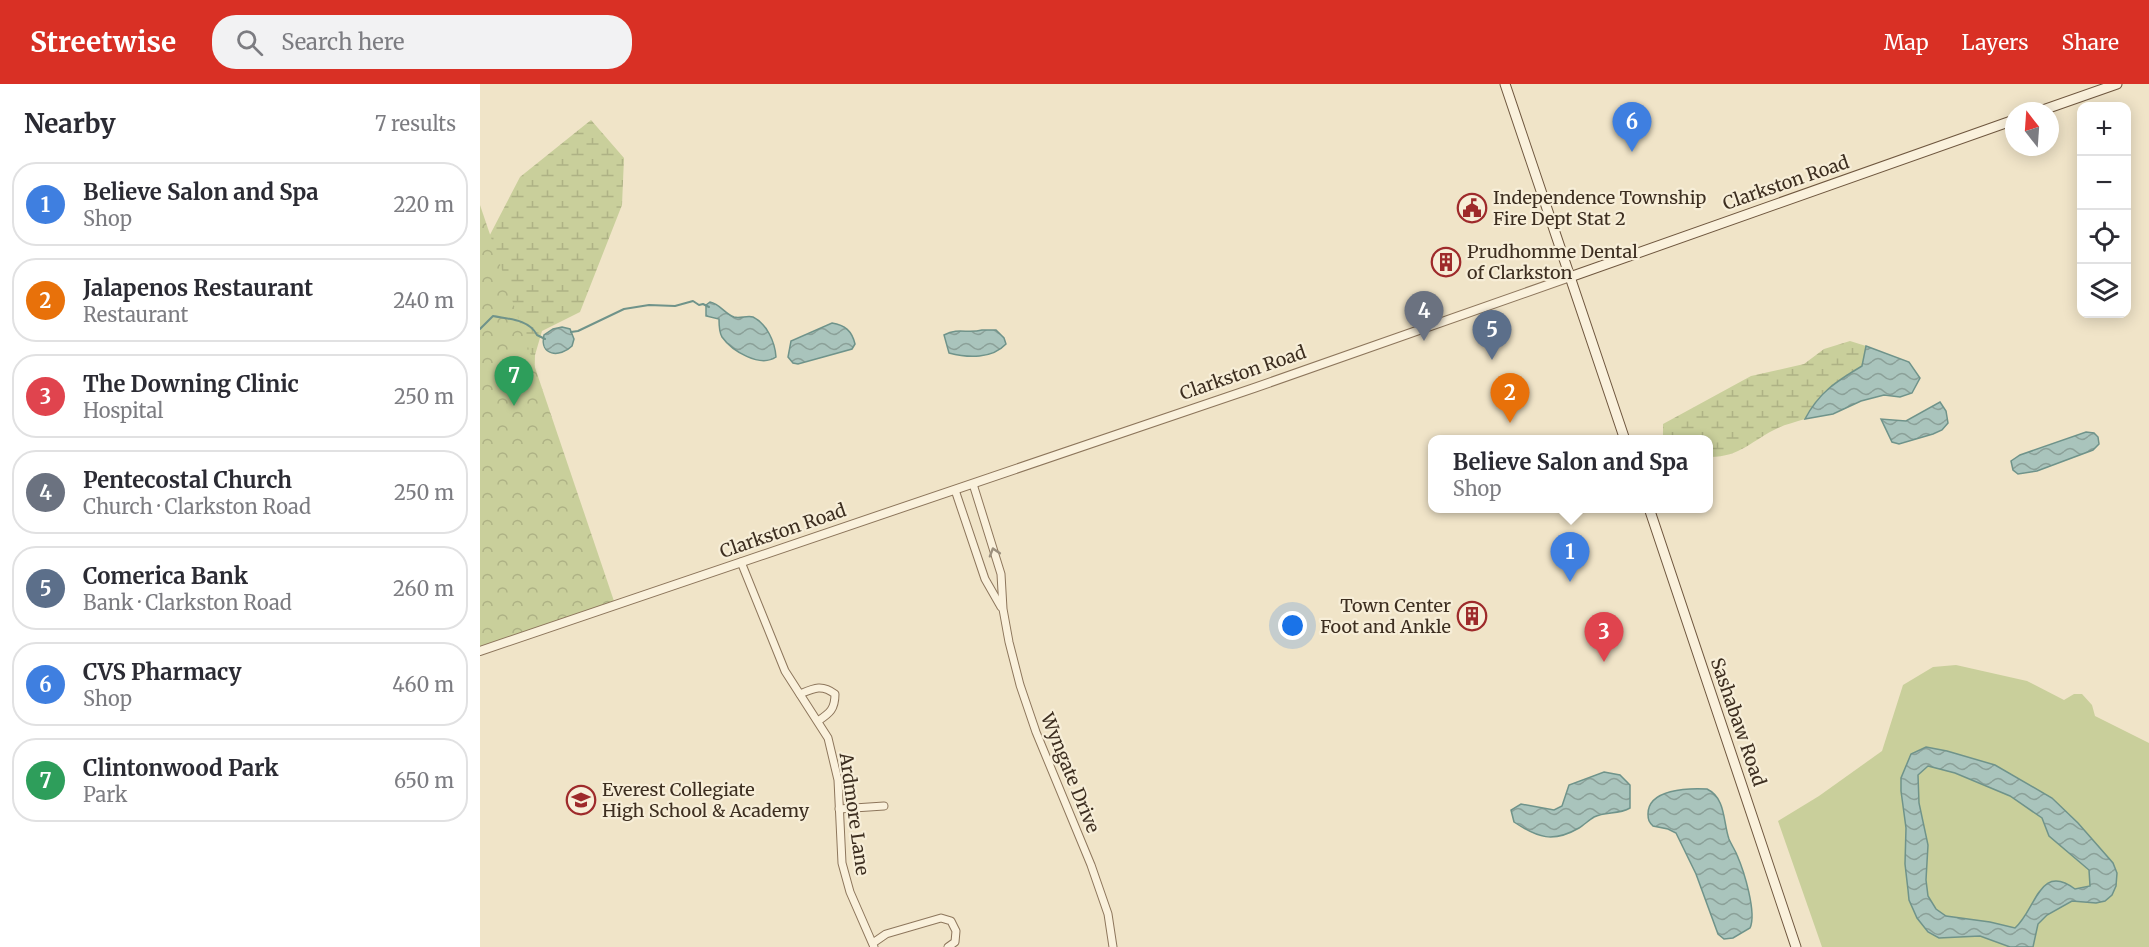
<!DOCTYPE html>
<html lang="en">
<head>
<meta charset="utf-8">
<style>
	:root { --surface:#fff; --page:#f2f2f3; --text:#2b2b33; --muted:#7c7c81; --line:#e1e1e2; --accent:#d93025 }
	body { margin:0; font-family:Merriweather,serif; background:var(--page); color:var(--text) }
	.controls { position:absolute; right:18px; top:18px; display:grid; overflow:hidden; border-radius:12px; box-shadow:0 3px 15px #0003 }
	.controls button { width:54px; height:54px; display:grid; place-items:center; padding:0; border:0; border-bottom:2px solid var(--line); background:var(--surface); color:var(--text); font:30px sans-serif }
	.compass { position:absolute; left:1525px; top:18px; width:54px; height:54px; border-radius:50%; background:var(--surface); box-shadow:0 3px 15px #0003; rotate:343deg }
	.you { position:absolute; left:813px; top:542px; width:21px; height:21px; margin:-15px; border:4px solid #fff; border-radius:50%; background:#1a73e8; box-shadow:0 0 0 9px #1a73e833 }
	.badge { display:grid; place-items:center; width:39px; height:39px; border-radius:50%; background:var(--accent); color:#fff; font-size:20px; font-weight:700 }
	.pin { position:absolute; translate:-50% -50px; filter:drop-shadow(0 2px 3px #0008) }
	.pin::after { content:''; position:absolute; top:32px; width:21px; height:18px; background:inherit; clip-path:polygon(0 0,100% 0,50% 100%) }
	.popup { position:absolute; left:948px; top:351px; width:285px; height:78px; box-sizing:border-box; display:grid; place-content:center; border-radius:12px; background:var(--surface); filter:drop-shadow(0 2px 4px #0005); font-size:20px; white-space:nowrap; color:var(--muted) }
	.popup b { font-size:22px; color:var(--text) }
	.popup::after { content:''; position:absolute; left:50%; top:100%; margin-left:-12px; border:12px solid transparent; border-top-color:var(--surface) }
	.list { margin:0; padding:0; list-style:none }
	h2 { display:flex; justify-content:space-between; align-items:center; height:78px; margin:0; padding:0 24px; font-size:26px }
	h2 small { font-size:20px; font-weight:400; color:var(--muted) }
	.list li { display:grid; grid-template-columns:39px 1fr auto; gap:18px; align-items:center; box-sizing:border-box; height:84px; margin:0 12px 12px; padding:0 12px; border:2px solid var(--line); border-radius:24px }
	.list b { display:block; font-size:22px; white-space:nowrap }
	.list p { margin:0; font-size:20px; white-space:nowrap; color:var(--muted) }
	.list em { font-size:20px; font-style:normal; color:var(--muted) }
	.icon { flex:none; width:33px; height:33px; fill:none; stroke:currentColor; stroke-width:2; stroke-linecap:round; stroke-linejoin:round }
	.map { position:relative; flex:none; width:1669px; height:863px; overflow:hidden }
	header { display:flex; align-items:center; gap:36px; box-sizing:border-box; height:84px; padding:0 30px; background:var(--accent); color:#fff }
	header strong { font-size:28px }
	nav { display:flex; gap:33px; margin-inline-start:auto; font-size:21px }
	.search { width:420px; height:54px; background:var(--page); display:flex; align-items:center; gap:15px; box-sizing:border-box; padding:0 21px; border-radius:24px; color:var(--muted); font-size:22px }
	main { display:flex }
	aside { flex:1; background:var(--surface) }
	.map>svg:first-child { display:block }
</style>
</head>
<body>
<header>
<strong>Streetwise</strong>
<div class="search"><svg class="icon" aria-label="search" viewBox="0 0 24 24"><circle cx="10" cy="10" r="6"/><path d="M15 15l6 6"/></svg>Search here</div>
<nav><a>Map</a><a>Layers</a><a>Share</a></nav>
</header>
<main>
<aside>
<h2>Nearby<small>7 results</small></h2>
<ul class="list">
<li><span class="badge" style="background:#3f7fe0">1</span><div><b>Believe Salon and Spa</b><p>Shop</p></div><em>220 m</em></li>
<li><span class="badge" style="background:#e8710a">2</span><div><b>Jalapenos Restaurant</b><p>Restaurant</p></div><em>240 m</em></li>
<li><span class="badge" style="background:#e0444e">3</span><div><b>The Downing Clinic</b><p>Hospital</p></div><em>250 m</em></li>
<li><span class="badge" style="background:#6b7280">4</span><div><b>Pentecostal Church</b><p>Church · Clarkston Road</p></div><em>250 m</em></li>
<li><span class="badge" style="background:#5c6f8a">5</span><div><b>Comerica Bank</b><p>Bank · Clarkston Road</p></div><em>260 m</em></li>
<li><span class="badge" style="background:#3f7fe0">6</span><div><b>CVS Pharmacy</b><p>Shop</p></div><em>460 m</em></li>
<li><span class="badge" style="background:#2e9e5b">7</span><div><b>Clintonwood Park</b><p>Park</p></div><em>650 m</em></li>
</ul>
</aside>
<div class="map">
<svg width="1669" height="863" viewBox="0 0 1669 863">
	<defs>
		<pattern id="wetland-marsh" width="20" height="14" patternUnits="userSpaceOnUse" patternTransform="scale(1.5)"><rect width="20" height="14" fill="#c9cf9b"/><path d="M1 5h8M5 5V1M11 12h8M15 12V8" fill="none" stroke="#aeb285"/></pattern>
		<pattern id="park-crowns" width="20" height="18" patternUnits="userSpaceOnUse" patternTransform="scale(1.5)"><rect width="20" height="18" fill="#c9cf9b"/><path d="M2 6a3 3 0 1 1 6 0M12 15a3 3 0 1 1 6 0" fill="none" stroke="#aeb285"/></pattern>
		<pattern id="water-waves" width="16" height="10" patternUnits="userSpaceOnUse" patternTransform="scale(1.5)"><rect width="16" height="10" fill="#a9c4bc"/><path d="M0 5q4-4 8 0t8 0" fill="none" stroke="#8ba098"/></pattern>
	</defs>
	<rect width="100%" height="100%" fill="#f0e4c8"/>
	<polygon fill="#c9cf9b" points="1476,581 1547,597 1584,616 1594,610 1602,610 1612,621 1615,632 1669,659 1669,863 1342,863 1298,737 1339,712 1402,667 1423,601 1453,583"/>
	<g fill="url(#wetland-marsh)">
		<polygon points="111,36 144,74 142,121 100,228 62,247 55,271 53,354 0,170 40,93"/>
		<path d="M1370,257L1386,262L1383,282C1357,297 1338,308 1325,335C1316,338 1306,340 1298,344C1272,356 1259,374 1228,373V356L1183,355V340L1271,292L1324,280L1344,265Z"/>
	</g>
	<polygon fill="url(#park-crowns)" points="0,121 136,523 0,569"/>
	<g fill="url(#water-waves)" stroke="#6f938a" stroke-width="1.5" fill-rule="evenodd">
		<path d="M230,218C240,220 244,229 254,233C260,235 267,231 273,233C287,240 295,258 296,273C280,284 252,267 242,253C239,248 239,241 239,235L226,232V221Z"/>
		<path d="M352,239C365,241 372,247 375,260L372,265L318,280L313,279L308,273L311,257Z"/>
		<path d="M82,243L90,245L94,255L92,262C80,274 59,272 64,251L73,245Z"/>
		<path d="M502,246H516L524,254L526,260C512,275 488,274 469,269L464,251C479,243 487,250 502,246Z"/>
		<path d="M1386,262L1429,278L1440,294L1432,309L1420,313L1404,311L1381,317L1353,330L1325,335C1339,308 1357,297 1382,282Z"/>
		<polygon points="1460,318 1466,327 1468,339 1462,346 1453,350 1419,360 1412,358 1401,335 1426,337"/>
		<polygon points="1606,348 1614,349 1618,353 1619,360 1613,366 1557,387 1538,390 1533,386 1531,377 1540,371"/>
		<path d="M1446,663L1467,667L1515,681L1572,714L1598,739L1633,779L1637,789L1636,802L1632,811L1625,817L1616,819L1592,817L1567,831L1558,840L1553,863H1530L1500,852L1459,854L1448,848L1437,834L1429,816L1428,806L1425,780L1426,744L1421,707V694L1431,670ZM1448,682L1475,689L1530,712L1562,734L1569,752L1609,786L1610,802L1595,805C1559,778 1556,826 1535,844L1510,838L1466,832L1456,825L1448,812L1446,796L1448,761L1439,719L1438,691Z"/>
		<path d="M1124,688L1140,691L1150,701V724C1138,731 1126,727 1114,733C1109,736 1104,741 1099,744C1073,759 1058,754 1034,738L1031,726L1041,720L1074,726L1082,722L1089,701Z"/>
		<path d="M1227,705C1246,714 1243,738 1249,755C1251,760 1255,766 1257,771C1264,787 1277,829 1270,844L1253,854L1244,855L1238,850L1216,790L1196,749L1188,745L1173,742C1169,738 1168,736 1168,730C1168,705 1208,704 1227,705Z"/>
	</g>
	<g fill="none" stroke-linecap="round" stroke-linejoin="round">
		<g stroke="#6f938a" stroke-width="2">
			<path d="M0,245L13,232C28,235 49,235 57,251L65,255"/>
			<polyline points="91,248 98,247 144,225 169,221 195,222 213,217 219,221 223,220 229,223"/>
		</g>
		<g stroke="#8d765c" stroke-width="9">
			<g id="minor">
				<polyline points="493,400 521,490 523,525 529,558 540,601 556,648 611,781 628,830 633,863"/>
				<polyline points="475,406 505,495 521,523"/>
				<polyline points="261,478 305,587 348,654 358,696 362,779 370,808 394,863"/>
				<path d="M320,610C334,604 342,600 355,610C355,625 350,629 338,637"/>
				<polyline points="359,725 404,722"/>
				<polyline points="393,859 406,850 461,834 471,837 476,847 475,858 468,863"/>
			</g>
		</g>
		<g stroke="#8d765c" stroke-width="10">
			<polyline id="tertiary" points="0,567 774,304 1090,193"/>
		</g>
		<g stroke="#6f573f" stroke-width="11">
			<g id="secondary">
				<polyline points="1025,0 1145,356"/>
				<polyline points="1560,27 1637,0"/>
				<polyline points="1090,193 1534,36"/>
				<polyline points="1169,424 1316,863"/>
			</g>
		</g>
		<use href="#minor" stroke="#faf1dc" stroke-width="7"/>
		<use href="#tertiary" stroke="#faf1dc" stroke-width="8"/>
		<use href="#secondary" stroke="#faf1dc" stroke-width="9"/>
	</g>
	<defs><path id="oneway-chevron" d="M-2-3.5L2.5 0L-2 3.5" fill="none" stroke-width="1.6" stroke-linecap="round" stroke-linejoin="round" transform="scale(1.5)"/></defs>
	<use stroke="#9c907e" href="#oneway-chevron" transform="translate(514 468) rotate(-107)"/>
	<defs>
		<g id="civic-ring" transform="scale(1.5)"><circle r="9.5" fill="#f7eed8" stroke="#9e2a2b" stroke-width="1.5"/><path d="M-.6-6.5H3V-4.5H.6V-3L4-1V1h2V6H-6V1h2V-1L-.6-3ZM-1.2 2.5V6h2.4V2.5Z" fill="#9e2a2b"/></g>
		<g id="building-ring" transform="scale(1.5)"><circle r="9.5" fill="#f7eed8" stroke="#9e2a2b" stroke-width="1.5"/><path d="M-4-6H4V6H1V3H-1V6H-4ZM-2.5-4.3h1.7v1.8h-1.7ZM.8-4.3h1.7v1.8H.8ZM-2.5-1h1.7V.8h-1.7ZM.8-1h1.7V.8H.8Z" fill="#9e2a2b"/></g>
		<g id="school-ring" transform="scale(1.5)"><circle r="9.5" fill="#f7eed8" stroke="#9e2a2b" stroke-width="1.5"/><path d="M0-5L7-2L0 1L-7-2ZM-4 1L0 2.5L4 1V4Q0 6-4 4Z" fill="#9e2a2b"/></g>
	</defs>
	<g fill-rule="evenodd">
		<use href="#civic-ring" x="992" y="124"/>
		<use href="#building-ring" x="966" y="178"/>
		<use href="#building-ring" x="992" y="532"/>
		<use href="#school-ring" x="101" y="716"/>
	</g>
	<g text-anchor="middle" stroke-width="4.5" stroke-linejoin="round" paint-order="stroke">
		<g font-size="18" fill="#3d2e20" stroke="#f7eed8">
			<text transform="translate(1306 99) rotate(-19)" y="6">Clarkston Road</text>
			<text transform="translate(763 289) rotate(-19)" y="6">Clarkston Road</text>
			<text transform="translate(303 447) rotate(-19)" y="6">Clarkston Road</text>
			<text transform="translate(1258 638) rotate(71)" y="6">Sashabaw Road</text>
			<text transform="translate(590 689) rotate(68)" y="6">Wyngate Drive</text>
			<text transform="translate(374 730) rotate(82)" y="6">Ardmore Lane</text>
		</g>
		<g font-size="18" fill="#3d2e20" stroke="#f7eed8" text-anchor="start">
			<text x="1013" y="120">Independence Township<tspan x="1013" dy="21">Fire Dept Stat 2</tspan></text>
			<text x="987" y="174">Prudhomme Dental<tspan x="987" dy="21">of Clarkston</tspan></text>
			<text x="971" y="528" text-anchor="end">Town Center<tspan x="971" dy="21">Foot and Ankle</tspan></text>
			<text x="122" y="712">Everest Collegiate<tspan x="122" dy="21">High School &amp; Academy</tspan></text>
		</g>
	</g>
</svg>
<div class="controls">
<button>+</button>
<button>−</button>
<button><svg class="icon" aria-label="locate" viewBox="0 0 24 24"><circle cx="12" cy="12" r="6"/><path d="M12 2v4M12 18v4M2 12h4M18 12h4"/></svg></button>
<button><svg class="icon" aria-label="layers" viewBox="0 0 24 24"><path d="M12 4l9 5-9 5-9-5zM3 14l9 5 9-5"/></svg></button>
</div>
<svg class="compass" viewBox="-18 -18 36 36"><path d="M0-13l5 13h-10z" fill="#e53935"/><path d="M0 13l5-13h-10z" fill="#7c7c81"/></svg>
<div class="you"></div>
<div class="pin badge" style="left:1090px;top:498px;background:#3f7fe0">1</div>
<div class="popup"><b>Believe Salon and Spa</b>Shop</div>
<div class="pin badge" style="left:1030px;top:339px;background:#e8710a">2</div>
<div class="pin badge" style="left:1124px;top:578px;background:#e0444e">3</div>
<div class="pin badge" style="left:944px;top:257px;background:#6b7280">4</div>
<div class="pin badge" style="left:1012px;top:276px;background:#5c6f8a">5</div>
<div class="pin badge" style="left:1152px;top:68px;background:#3f7fe0">6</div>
<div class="pin badge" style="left:34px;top:322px;background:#2e9e5b">7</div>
</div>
</main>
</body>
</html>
